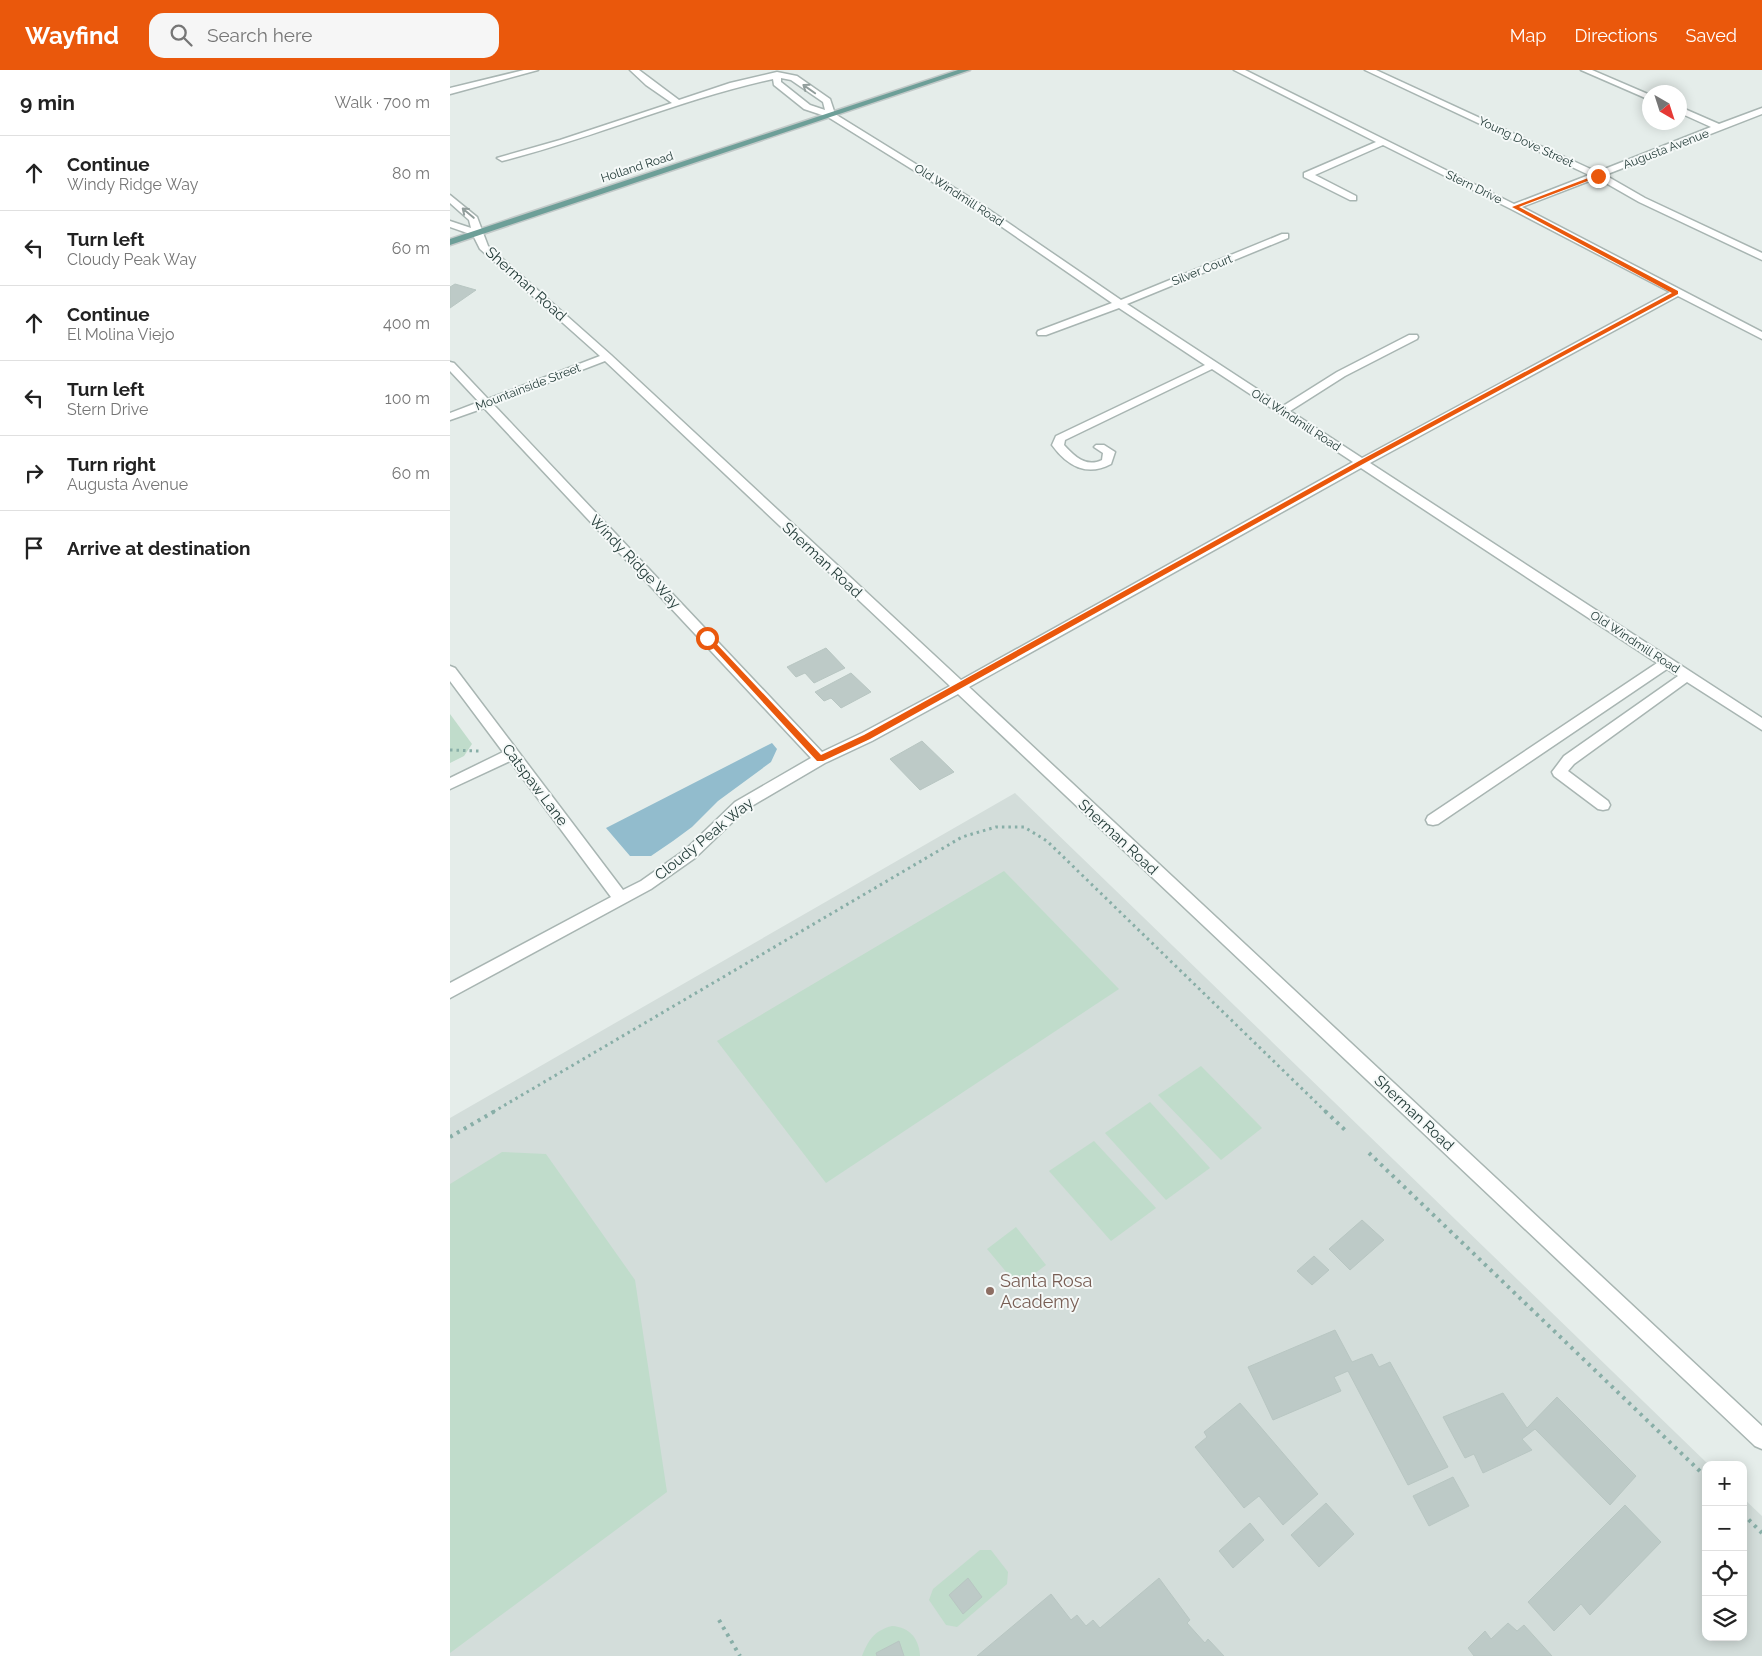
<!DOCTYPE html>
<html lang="en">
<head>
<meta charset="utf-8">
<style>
	:root { --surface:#fff; --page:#f6f6f6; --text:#222; --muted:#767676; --line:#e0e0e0; --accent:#ea580c }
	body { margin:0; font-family:Raleway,sans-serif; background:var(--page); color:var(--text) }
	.controls { position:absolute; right:15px; bottom:15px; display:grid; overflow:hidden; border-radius:10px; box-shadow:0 2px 12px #0003 }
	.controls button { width:45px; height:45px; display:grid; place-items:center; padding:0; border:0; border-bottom:1px solid var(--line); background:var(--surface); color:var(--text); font:25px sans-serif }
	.compass { position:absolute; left:1192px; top:15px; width:45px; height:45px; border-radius:50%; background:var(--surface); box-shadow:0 2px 12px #0003; rotate:141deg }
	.stop { position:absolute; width:15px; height:15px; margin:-11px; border:4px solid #ea580c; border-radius:50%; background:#fff }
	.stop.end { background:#ea580c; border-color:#fff; box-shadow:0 1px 5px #0008 }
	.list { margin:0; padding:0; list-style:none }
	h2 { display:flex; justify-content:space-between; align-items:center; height:65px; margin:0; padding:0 20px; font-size:21px }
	h2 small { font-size:16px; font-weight:400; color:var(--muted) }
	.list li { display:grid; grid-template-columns:32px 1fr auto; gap:15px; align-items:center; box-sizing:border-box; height:75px; padding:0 20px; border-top:1px solid var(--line) }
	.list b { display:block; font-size:19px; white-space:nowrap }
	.list p { margin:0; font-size:16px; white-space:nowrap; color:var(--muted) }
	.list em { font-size:16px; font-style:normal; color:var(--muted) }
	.icon { flex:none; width:28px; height:28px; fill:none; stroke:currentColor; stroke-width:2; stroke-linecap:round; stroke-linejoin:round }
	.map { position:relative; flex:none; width:1312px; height:1586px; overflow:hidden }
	header { display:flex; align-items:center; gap:30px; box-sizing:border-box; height:70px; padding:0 25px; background:var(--accent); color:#fff }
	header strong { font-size:24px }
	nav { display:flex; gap:28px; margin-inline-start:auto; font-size:18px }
	.search { width:350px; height:45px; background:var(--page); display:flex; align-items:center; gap:12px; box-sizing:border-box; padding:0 18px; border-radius:15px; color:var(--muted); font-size:19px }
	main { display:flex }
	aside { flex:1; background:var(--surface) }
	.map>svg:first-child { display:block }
</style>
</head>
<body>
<header>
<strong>Wayfind</strong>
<div class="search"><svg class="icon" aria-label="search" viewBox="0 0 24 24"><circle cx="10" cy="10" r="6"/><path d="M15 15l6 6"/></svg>Search here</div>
<nav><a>Map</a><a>Directions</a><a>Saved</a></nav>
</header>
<main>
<aside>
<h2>9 min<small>Walk · 700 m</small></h2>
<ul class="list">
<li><svg class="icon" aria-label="ahead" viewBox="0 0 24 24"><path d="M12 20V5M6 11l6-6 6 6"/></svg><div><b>Continue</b><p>Windy Ridge Way</p></div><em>80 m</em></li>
<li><svg class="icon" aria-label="left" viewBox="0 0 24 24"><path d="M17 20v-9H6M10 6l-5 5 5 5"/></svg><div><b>Turn left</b><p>Cloudy Peak Way</p></div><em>60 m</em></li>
<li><svg class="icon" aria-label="ahead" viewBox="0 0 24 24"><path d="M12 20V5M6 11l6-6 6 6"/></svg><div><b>Continue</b><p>El Molina Viejo</p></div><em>400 m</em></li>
<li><svg class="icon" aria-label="left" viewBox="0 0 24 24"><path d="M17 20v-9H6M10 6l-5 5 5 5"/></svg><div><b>Turn left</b><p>Stern Drive</p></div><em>100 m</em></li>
<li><svg class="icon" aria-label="right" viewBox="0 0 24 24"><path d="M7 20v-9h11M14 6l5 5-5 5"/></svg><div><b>Turn right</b><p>Augusta Avenue</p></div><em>60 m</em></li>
<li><svg class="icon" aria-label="arrive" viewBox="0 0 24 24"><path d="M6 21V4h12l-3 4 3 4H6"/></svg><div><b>Arrive at destination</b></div></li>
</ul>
</aside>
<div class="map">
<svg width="1312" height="1586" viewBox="0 0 1312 1586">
	<rect width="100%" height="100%" fill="#e5edea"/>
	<polygon fill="#d3ddda" points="565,723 1259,1395 1256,1395 1256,1567 1293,1567 1293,1428 1312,1446 1312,1586 0,1586 0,1048"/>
	<g fill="#c0dccb">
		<polygon points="0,644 22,674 14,686 0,693"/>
		<polygon points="554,801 669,919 376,1113 267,971"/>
		<polygon points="751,996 812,1058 771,1090 708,1025"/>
		<polygon points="700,1032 760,1098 716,1130 655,1063"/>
		<polygon points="644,1071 706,1138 661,1171 599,1101"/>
		<polygon points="52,1082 96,1084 185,1210 217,1422 0,1583 0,1114"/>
		<polygon points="566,1157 596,1195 568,1216 537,1179"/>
		<polygon points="530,1480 541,1480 558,1502 557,1514 507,1557 496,1555 479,1530 483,1519"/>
		<path d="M442,1556C460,1557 469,1569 470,1586H412C418,1570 425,1560 442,1556Z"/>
	</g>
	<polygon fill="#92bccd" points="322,673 327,679 321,692 268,731 242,757 223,771 201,786 180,786 156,758"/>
	<g fill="#bdcac7" stroke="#b8c6c2">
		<polygon points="5,214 26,220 0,238 0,217"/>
		<polygon points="376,578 395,598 364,613 355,603 346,607 337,597"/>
		<polygon points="401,603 421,622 391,638 381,628 374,631 365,622"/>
		<polygon points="472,671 504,702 470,720 440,689"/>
		<polygon points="912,1150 934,1170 900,1200 879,1179"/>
		<polygon points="864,1186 879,1200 862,1215 847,1201"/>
		<polygon points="885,1260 902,1292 922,1284 929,1297 940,1292 998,1397 958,1415 898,1301 884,1307 891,1321 823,1350 798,1297"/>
		<polygon points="1053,1323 1077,1358 1107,1327 1186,1406 1160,1435 1085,1359 1072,1369 1082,1380 1033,1403 1024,1384 1015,1388 993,1347"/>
		<polygon points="790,1333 868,1424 833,1455 809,1426 794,1438 745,1377 757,1367 754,1362"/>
		<polygon points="1003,1407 1019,1436 979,1456 963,1426"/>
		<polygon points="876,1433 904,1464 869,1497 841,1465"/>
		<polygon points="1175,1435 1211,1472 1140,1545 1131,1534 1104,1561 1078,1532"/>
		<polygon points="800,1453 814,1470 783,1498 769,1481"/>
		<polygon points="518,1508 532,1527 513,1544 499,1525"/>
		<polygon points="709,1508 740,1550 737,1553 755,1573 758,1569 774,1586 527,1586 601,1524 621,1550 627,1545 636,1556 643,1550 650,1558"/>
		<polygon points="1058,1553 1067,1561 1074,1555 1102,1586 1024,1586 1018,1578 1035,1561 1041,1569"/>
		<polygon points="449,1571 454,1586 427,1586 426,1583"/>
	</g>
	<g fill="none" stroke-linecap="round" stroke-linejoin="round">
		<g stroke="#a8b5b2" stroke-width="3">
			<g id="minor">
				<polygon points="74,0 88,0 0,24 0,18"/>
				<path d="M180,0H189L229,30L280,13L327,2L347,6L380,29L385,44L532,135L671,230L832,164H838V168L677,234L833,336L887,302L959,265H967L968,267L967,269L895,306L840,341L912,388L1220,222L1061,139L933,75L865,105L906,126V130H900L854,107V103L926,72L784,0H795L1064,134L1139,105L915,0H926L1147,102L1261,57L1230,43V37L1269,54L1312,38V44L1155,105L1195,128L1312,183V190L1189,132L1147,108L1072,137L1312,262V269L1228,226L920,393L1312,648V660L1237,612L1124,694L1118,701L1158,731L1160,735L1158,739L1153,740L1148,739L1104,706L1102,702L1114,686L1228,606L1217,599L988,754L983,755L978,754L976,750L978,746L1207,593L911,398L519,617L1312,1356V1379L1305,1376L508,624L422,671L375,693L295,740L245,788L201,819L0,928V913L161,827L60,691L0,719V708L53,682L0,611V596L5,598L173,820L191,811L235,780L285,732L361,688L34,338L0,350V343L29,332L0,301V292L4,293L38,329L150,286L30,179L23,165L0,157V151L21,158L19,150L0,133V125L27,147L38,176L161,285L511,610L903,392L762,299L615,370L614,375C624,386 636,398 652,390L653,383L644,377L646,375H654L665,382L661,394C637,407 617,396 602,375L606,366L755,295L669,238L596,265H588L587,263L588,261L662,233L526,139L378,47L354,39L324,15L323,9C231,29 144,68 52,91L47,88L110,70L222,33L196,15ZM331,8L341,10L373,32L375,40L360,35L331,12ZM155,291L500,616L412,663L372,682L43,334Z"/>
				<polygon points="1131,0 1142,0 1200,25 1200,30"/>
			</g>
		</g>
		<g stroke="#c2c9c8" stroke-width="3">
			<polygon id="major" points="508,0 520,0 0,175 0,169"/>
		</g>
		<g stroke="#88aea7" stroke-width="3" stroke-dasharray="2.5 4" stroke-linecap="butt">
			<polyline points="0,680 29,681"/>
			<polyline points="43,1042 512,767 546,757 574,757 597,771 876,1042"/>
		</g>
		<g stroke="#88aea7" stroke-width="4" stroke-dasharray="3 5" stroke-linecap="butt">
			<polyline points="875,1041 896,1061"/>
			<polyline points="0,1067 45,1041"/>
			<polyline points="919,1083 1256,1407"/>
			<polyline points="1293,1444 1312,1463"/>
			<polyline points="269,1550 290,1586"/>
		</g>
		<use href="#minor" fill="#fff" fill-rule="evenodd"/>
		<use href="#major" fill="#6d9f98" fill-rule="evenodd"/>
	</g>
	<defs><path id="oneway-shaft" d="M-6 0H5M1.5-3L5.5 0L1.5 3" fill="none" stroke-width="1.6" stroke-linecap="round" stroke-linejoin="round" transform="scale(1.25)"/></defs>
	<g stroke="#929e9c">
		<use href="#oneway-shaft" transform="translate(359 19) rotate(-145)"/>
		<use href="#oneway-shaft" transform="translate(18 143) rotate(-140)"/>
	</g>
	<polygon fill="#ea580c" points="1146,105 1151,106 1069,137 1228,221 1228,224 913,394 420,669 373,691 367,691 254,568 260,567 371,685 414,665 909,391 1222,223 1062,137"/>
	<circle fill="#8d6e63" stroke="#f5f9f8" stroke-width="2" cx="540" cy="1221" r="5"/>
	<g text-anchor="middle" stroke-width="4" stroke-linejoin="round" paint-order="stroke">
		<g font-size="12" fill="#253d3a" stroke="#f5f9f8">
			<text transform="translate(1076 72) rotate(25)" y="4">Young Dove Street</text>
			<text transform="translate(1216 79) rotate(-21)" y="4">Augusta Avenue</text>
			<text transform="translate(187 97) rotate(-18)" y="4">Holland Road</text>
			<text transform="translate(1024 117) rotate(26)" y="4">Stern Drive</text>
			<text transform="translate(509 125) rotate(33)" y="4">Old Windmill Road</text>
			<text transform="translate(752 200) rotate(-22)" y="4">Silver Court</text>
			<text transform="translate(78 317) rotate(-21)" y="4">Mountainside Street</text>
			<text transform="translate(846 350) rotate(33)" y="4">Old Windmill Road</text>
			<text transform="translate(1185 572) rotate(33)" y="4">Old Windmill Road</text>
		</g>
		<g font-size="15" fill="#253d3a" stroke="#f5f9f8">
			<text transform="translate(76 214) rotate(42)" y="5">Sherman Road</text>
			<text transform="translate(372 490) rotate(43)" y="5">Sherman Road</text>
			<text transform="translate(185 492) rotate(46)" y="5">Windy Ridge Way</text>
			<text transform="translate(85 715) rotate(53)" y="5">Catspaw Lane</text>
			<text transform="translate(668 767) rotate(43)" y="5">Sherman Road</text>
			<text transform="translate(254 769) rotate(-39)" y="5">Cloudy Peak Way</text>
			<text transform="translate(964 1043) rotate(43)" y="5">Sherman Road</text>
		</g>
		<g font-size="18" fill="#785e54" stroke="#f5f9f8" text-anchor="start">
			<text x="550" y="1217">Santa Rosa<tspan x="550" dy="21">Academy</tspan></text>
		</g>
	</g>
</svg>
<div class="controls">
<button>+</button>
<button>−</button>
<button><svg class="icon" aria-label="locate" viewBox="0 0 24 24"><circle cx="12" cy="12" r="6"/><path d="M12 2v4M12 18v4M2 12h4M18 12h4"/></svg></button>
<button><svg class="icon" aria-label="layers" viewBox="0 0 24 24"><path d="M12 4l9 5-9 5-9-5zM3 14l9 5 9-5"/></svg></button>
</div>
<svg class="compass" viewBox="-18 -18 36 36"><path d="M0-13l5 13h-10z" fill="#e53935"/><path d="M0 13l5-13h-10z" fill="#767676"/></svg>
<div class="stop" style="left:257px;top:568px"></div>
<div class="stop end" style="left:1148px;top:106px"></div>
</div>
</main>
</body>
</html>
